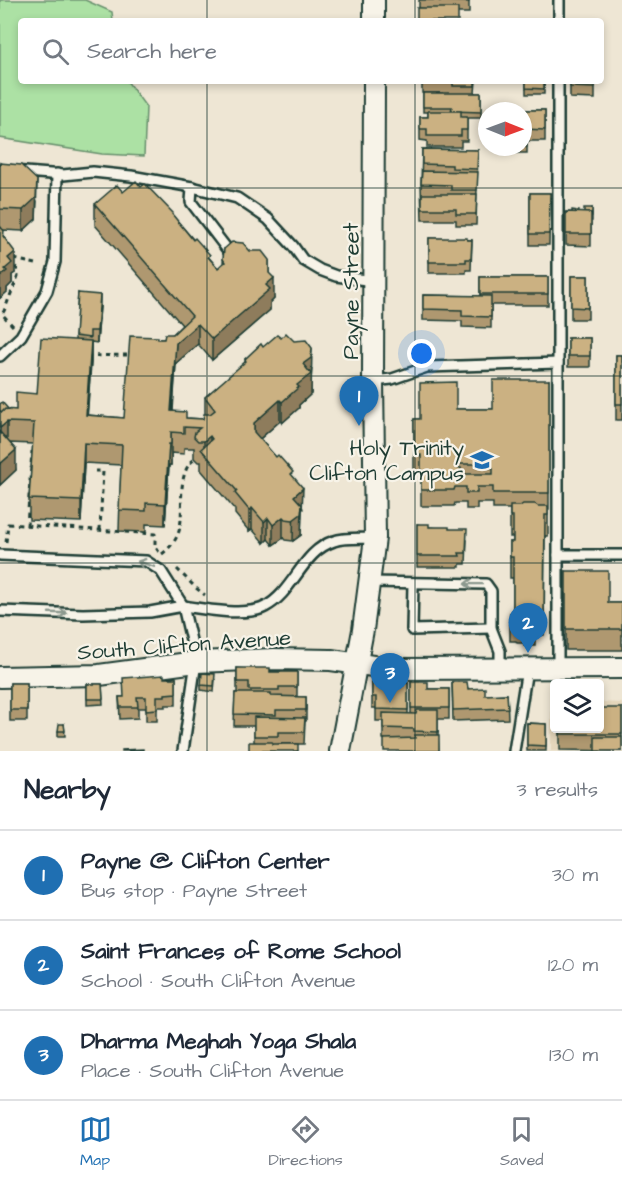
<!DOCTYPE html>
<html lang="en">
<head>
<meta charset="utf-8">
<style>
	:root { --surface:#fff; --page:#f6f6f7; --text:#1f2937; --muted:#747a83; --line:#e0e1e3; --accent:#1f6fb2 }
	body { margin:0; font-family:"Architects Daughter",sans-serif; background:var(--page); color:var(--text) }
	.controls { position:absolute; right:18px; bottom:18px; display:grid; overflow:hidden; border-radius:6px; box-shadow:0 3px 9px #0003 }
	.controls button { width:54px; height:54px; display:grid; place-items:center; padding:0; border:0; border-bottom:2px solid var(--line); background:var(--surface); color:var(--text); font:30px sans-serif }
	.compass { position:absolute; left:478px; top:102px; width:54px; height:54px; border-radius:50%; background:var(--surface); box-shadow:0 3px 9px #0003; rotate:91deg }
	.you { position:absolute; left:422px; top:354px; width:21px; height:21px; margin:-15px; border:4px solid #fff; border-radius:50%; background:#1a73e8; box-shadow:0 0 0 9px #1a73e833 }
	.badge { display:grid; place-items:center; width:39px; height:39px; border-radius:50%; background:var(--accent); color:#fff; font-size:20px; font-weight:700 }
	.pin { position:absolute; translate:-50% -50px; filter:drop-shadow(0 2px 3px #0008) }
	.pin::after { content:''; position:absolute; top:32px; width:21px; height:18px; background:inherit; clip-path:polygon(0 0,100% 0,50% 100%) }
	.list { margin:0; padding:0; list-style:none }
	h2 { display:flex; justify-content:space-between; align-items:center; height:78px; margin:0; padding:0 24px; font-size:26px }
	h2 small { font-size:20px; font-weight:400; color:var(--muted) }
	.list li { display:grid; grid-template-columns:39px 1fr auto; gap:18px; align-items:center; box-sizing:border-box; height:90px; padding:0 24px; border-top:2px solid var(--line) }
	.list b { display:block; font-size:22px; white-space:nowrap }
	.list p { margin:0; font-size:20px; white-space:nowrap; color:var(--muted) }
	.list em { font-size:20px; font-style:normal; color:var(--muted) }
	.icon { flex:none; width:33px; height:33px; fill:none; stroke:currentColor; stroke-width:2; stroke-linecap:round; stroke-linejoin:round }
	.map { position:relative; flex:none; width:622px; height:751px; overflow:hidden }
	.search { position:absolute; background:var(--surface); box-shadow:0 3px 9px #0003; left:18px; right:18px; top:18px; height:66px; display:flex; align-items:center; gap:15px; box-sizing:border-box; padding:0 21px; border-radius:6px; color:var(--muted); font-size:22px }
	.sheet { height:348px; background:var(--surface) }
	nav { display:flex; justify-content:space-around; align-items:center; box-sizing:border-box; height:84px; border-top:2px solid var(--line); background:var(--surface); font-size:16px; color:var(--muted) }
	nav a { display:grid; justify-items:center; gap:3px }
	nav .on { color:var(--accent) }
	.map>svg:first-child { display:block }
</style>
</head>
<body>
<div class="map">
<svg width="622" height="751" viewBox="0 0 622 751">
	<rect width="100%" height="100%" fill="#eee6d4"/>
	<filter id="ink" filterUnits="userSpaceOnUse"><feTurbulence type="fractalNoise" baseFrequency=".0167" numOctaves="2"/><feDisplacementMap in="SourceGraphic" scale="12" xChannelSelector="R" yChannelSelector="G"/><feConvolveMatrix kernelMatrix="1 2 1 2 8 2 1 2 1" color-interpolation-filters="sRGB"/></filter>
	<g filter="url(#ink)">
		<polygon fill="#e4d6bb" points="551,701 554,701 554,728 600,728 600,702 622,703 622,751 551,751"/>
		<polygon fill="#ace1a4" stroke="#668f6c" stroke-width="1.5" points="0,0 85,0 112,12 113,21 21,21 21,81 127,81 146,107 144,156 102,154 0,138"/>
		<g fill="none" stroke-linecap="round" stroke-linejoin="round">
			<g stroke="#1f3d34" stroke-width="14">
				<g id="lane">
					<polyline points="559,21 559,0"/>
					<polyline points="0,170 63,175 93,172 131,176 192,187 237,198 268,219 293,246 303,260 320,270 336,276 374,281"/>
					<polyline points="192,187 191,202 230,253"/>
					<polyline points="0,356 21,336 47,291 55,262 57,174"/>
					<polyline points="373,381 392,379 427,367 558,363"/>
					<polyline points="0,555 146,561 161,571 183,606 150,612 83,614 0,611"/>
					<polyline points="558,555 622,555"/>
					<polyline points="370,582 486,584 491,591 491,628 500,651 500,669"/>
					<polyline points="413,583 412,630 491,628"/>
					<polyline points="558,668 558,81"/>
					<path d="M183,751L196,662L183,606C203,609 246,617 265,607C294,592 302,551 334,541C345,537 363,539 375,538"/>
					<polyline points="514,751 527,669"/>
				</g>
			</g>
			<g stroke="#1f3d34" stroke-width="24">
				<g id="street">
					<polyline points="374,21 374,0"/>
					<polyline points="0,677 99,675 196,662 274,659 331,660 394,669 622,668"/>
					<polyline points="340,751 363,630 375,538 373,381 374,81"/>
				</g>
			</g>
			<g stroke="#1f3d34" stroke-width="3" stroke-dasharray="4.5 4.5" stroke-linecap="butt">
				<polyline points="14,259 40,265"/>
				<polyline points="13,326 2,314 4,311 18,276 17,269 14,264"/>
				<polyline points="87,356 127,355"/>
				<polyline points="95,471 103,471 100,530"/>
				<polyline points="27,526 32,451"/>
				<polyline points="6,542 8,524 155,534 155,546 159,552"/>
				<path d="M162,554C171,547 178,538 180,527C184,507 176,471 195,459"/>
				<polyline points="177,569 196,588 205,595"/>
			</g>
			<use href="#lane" stroke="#f7f3e8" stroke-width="9"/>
			<use href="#street" stroke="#f7f3e8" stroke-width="20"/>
		</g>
		<g fill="#af9870" stroke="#1f3d34" stroke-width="1.5">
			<polygon points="419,0 469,0 469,13 458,13 419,8"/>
			<polygon points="422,81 476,81 475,93 481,93 481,118 467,118 467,141 461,141 461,147 427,147 427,141 420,140 420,117 428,117 428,112 423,112 423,93 443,93 422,93"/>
			<rect x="526" y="81" width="18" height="13"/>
			<polygon points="570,81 595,81 595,99 570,98"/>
			<polygon points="524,110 545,110 545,141 527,141 527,153 509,153 509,147 524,138"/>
			<polygon points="422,149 478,150 476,225 456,225 456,220 422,220 421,184"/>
			<polygon points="0,163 37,201 36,219 23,231 3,230 4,237 15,273 12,275 12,283 7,288 7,292 0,298"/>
			<polygon points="141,187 173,216 218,268 223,263 224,249 269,273 274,299 270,303 270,310 212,360 198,344 176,363 173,411 186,418 203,419 205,414 205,397 245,363 245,359 263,347 312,369 311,379 311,394 299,405 299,408 282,423 280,421 260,439 293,477 303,509 302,510 301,535 293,541 285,540 283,538 273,545 268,539 264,543 252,529 249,531 235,514 235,510 201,470 201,462 198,462 194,458 194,448 184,448 184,454 171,453 171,465 169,465 165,525 146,524 146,532 119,531 121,465 84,463 81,522 29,520 29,499 33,444 10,443 16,470 0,485 0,404 9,410 16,410 37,394 75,340 78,293 100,306 97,343 91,342 91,362 87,415 124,418 158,339 164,339 173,334 182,325 95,225 95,204 123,192"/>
			<polygon points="530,193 550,193 549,245 530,245"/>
			<polygon points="592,208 592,221 591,221 591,246 566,245 566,212 584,213"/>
			<polygon points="429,238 472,240 471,270 466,270 466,273 429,273"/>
			<rect x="571" y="276" width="17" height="43"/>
			<polygon points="480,277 548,277 548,305 491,305 491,328 462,327 462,321 423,320 423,295 480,296"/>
			<rect x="568" y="338" width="22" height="29"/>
			<rect x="616" y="355" width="6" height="65"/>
			<polygon points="549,380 549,509 548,509 548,536 545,536 544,635 535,635 535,646 524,646 524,641 523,643 517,643 516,641 510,641 510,613 513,613 513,578 510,578 510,542 513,542 513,537 510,537 510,509 493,509 493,503 477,503 477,509 466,509 466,503 455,503 454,506 421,506 421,472 414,471 414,419 420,419 456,409 493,409"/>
			<polygon points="417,524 429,527 449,529 467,540 466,564 460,564 460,567 417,567"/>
			<polygon points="566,571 608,603 622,603 622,650 566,650"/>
			<polygon points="237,668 270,672 297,672 297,697 306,697 306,721 305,721 304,744 278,744 298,751 254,742 254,726 234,726 235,693 237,693"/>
			<polygon points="164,678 176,678 176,705 165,705 165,707 157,707 157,721 146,721 146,708 138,708 138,718 120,719 119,697 124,697"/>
			<polygon points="215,680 214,692 201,690 201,685"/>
			<polygon points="372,682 408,683 408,714 411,714 411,682 428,689 449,689 449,719 438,719 438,735 439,751 383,739 383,721 376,721 376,708 372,708"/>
			<polygon points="452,682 485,695 507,694 508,719 453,721"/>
			<rect x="10" y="683" width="17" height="38"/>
			<polygon points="87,684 102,684 103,704 87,705"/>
			<polygon points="622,708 622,751 560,750 560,729"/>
			<polygon points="527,723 546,724 546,751 527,751"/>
			<polygon points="64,724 65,736 58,736 58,731"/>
		</g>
		<g fill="#8e7c5b" stroke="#1f3d34" stroke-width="1.5">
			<polygon points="37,180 36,219 23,231 23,210"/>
			<polygon points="15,252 15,273 12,275 12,283 7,288 7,292 0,298 0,277 5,269 8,258"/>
			<polygon points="269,260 269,282 274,278 274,299 270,303 270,310 212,360 212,339 266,285"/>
			<polygon points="100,295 100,306 97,343 97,331"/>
			<polygon points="198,324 198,344 176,363 171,432 171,411 176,343"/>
			<polygon points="91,341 91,362 86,436 86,415"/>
			<polygon points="312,348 311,394 299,405 299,408 282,423 282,402"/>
			<polygon points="280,400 280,421 254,444 254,423"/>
			<polygon points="7,422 7,442 0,449 0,428"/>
			<polygon points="171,432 171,465 169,465 165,525 165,504 169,444"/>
			<polygon points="210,436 210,457 204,453 204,441"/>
			<polygon points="84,443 84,463 81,522 81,501"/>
			<polygon points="16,450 16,470 0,485 0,464"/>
			<polygon points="303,488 301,535 293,541 294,496"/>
			<polygon points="252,508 252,529 249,531 249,510"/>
			<polygon points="283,517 283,538 273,545 273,525"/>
			<polygon points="268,518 268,539 264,543 264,522"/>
			<polygon points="524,620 524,641 523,643 523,622"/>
		</g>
		<g fill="#cbb182" stroke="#1f3d34" stroke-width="1.5" fill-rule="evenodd">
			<polygon points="441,0 469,0 469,2 440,1"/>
			<rect x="417" y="8" width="41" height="13"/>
			<polygon points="422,81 475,81 475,86 453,86 453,82"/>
			<polygon points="526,81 544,81 544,89 526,88"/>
			<polygon points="570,81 595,81 595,88 570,87"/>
			<polygon points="423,93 481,93 481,112 451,111 452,107 423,107"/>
			<polygon points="524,110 545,110 545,130 524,129"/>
			<polygon points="428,111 461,111 461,117 467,117 467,130 461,130 461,136 427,136 427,129 420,129 420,117 428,117"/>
			<polygon points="523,138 527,138 527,147 513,147 523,147"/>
			<polygon points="422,149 478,150 477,169 452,168 452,165 422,164"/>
			<polygon points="0,163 21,165 37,180 36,198 23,210 0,209"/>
			<polygon points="422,171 478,172 477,190 451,190 451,185 421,184"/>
			<polygon points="136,181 141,187 145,184 173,213 172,214 193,240 195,238 210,255 208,257 218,268 225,262 223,259 224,249 232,242 243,243 250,251 262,251 269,260 269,273 274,278 266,285 270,289 212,339 198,324 176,343 171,411 186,412 186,418 203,419 204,414 210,414 215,410 205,397 246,361 245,359 261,344 263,347 277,335 281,338 286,333 294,341 306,340 312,348 311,358 303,364 311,374 297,385 299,387 282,402 280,400 254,423 254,432 276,457 278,455 293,472 291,474 303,488 294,496 302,505 301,514 293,520 285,519 283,517 273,525 268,518 264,522 252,508 249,510 235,493 237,491 201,449 212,439 210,436 204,441 198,441 194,437 195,432 200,428 184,427 184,433 171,432 171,444 169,444 165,504 146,503 146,511 119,510 122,445 84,443 81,501 29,499 34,423 7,422 0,428 0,410 2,412 5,409 16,410 16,392 37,394 41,338 91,341 86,415 124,418 130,336 158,337 158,339 164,339 165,334 173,334 192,316 95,204 117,185 123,192"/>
			<polygon points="530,193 550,193 549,234 530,234"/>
			<polygon points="422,194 477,194 476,214 456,214 456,209 422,209"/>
			<polygon points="584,208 592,208 592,216 591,216 591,213 584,213"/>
			<polygon points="572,210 579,211 578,213 572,213"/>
			<polygon points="566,212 591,213 591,234 566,234"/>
			<polygon points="0,226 4,231 3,236 15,252 8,258 12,263 5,269 7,271 0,277"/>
			<polygon points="429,238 467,238 467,240 472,240 471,259 466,259 466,262 429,262"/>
			<polygon points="571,276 588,276 588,308 571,307"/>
			<rect x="480" y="277" width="68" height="17"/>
			<polygon points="78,293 100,295 97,331 90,331 90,338 75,336"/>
			<polygon points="423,295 491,296 491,317 462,316 462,310 423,309"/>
			<rect x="568" y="338" width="22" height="18"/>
			<rect x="616" y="355" width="6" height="49"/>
			<path d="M493,380H549V493H493V487H477V493H466V487H455L454,490H421V455H414V419H420V383L456,382V409H493ZM457,464H483V467L493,468V474H460L461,468L457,467Z"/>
			<polygon points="2,402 9,410 5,409 2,412 0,410 0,404"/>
			<polygon points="0,432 16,450 0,464"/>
			<polygon points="523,504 535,504 538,506 548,506 548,515 545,515 544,614 535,614 535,626 524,626 524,620 523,622 517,622 516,620 510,620 510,613 513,613 513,557 510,557 510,542 513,542 513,516 510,516 510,506 520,506"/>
			<polygon points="417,524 429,524 429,527 449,527 449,529 467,529 466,553 459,553 460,556 417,556"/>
			<polygon points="566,571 608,571 608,603 622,603 622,629 566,629"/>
			<polygon points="237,668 270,668 270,672 297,672 297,687 279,687 279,690 249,690 249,682 237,682"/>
			<polygon points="202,673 215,674 214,686 201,685"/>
			<polygon points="164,675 164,678 176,678 176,693 165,694 165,696 157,696 157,709 146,710 146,697 137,697 138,707 120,707 119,697 124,697 123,678"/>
			<polygon points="372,682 408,683 408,710 376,709 376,697 372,697"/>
			<polygon points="411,682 428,682 428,689 449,689 449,708 411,708"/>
			<polygon points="452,682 467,682 468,689 485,688 485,695 507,694 508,708 453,710"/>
			<rect x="10" y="683" width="17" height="27"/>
			<polygon points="87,684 102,684 103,699 87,699"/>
			<polygon points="235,693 271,693 271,696 306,697 306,710 276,710 276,715 234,714"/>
			<polygon points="600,708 622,708 622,734 560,734 560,729 600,729"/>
			<polygon points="417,710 438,710 438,732 414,731 414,729 383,728 383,713 416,714"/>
			<polygon points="254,717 305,718 304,732 278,732 278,736 254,736"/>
			<polygon points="527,723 546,724 546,746 527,745"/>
			<polygon points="59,724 64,724 65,731 58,731"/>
			<polygon points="415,735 439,735 439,751 384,751 384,739 415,738"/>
			<rect x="595" y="737" width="27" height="14"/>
			<polygon points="249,742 272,742 272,744 298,744 298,751 249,751"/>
			<polygon points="143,749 143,751 122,751 122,750"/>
		</g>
		<defs><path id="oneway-shaft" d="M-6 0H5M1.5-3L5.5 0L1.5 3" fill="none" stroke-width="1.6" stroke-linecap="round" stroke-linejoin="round" transform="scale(1.5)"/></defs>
		<g stroke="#8b988e">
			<use href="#oneway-shaft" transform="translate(146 564) rotate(-162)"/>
			<use href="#oneway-shaft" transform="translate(473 584) rotate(-179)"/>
			<use href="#oneway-shaft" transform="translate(58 613) rotate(2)"/>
		</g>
	</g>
	<path fill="none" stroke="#1f3d34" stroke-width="1.5" stroke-opacity="0.55" d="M207,0V21M415,0V21M207,81V751M415,81V751M0,188H622M0,376H622M0,563H622"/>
	<defs>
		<g id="school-bare" transform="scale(1.8)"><path d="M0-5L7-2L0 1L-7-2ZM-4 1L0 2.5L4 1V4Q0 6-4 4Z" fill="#1f6fb2" stroke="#f7f3e8" stroke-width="2.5" paint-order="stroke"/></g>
	</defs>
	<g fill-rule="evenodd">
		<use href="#school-bare" x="482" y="460"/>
	</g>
	<g text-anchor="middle" stroke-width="4.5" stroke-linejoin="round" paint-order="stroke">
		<g font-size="22" fill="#1f3d34" stroke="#f7f3e8">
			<text transform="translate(350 291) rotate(-90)" y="8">Payne Street</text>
			<text transform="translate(184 644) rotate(-4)" y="8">South Clifton Avenue</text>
		</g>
		<g font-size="22" fill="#1f3d34" stroke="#f7f3e8" text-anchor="end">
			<text x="464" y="455">Holy Trinity<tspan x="464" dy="25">Clifton Campus</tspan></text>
		</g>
	</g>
</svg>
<div class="controls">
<button><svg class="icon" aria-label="layers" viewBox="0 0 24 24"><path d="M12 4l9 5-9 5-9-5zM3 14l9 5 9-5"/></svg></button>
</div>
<svg class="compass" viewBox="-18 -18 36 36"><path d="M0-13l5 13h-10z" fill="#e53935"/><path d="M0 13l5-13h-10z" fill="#747a83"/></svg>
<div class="you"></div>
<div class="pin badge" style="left:359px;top:426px">1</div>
<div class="pin badge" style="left:528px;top:653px">2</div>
<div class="pin badge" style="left:390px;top:703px">3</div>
<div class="search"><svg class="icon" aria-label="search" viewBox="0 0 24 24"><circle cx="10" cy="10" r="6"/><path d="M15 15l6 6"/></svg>Search here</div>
</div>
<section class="sheet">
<h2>Nearby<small>3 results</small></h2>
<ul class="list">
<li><span class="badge">1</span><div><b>Payne @ Clifton Center</b><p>Bus stop · Payne Street</p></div><em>30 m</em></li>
<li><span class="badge">2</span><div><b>Saint Frances of Rome School</b><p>School · South Clifton Avenue</p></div><em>120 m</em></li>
<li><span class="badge">3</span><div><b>Dharma Meghah Yoga Shala</b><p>Place · South Clifton Avenue</p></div><em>130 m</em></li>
</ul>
</section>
<nav>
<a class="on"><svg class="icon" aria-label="map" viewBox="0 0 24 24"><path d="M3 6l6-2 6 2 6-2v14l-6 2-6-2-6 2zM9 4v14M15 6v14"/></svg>Map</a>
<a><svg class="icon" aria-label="directions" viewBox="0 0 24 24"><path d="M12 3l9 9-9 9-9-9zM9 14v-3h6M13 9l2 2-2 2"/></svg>Directions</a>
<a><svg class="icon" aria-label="saved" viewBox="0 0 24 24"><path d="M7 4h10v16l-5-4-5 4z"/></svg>Saved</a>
</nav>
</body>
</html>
